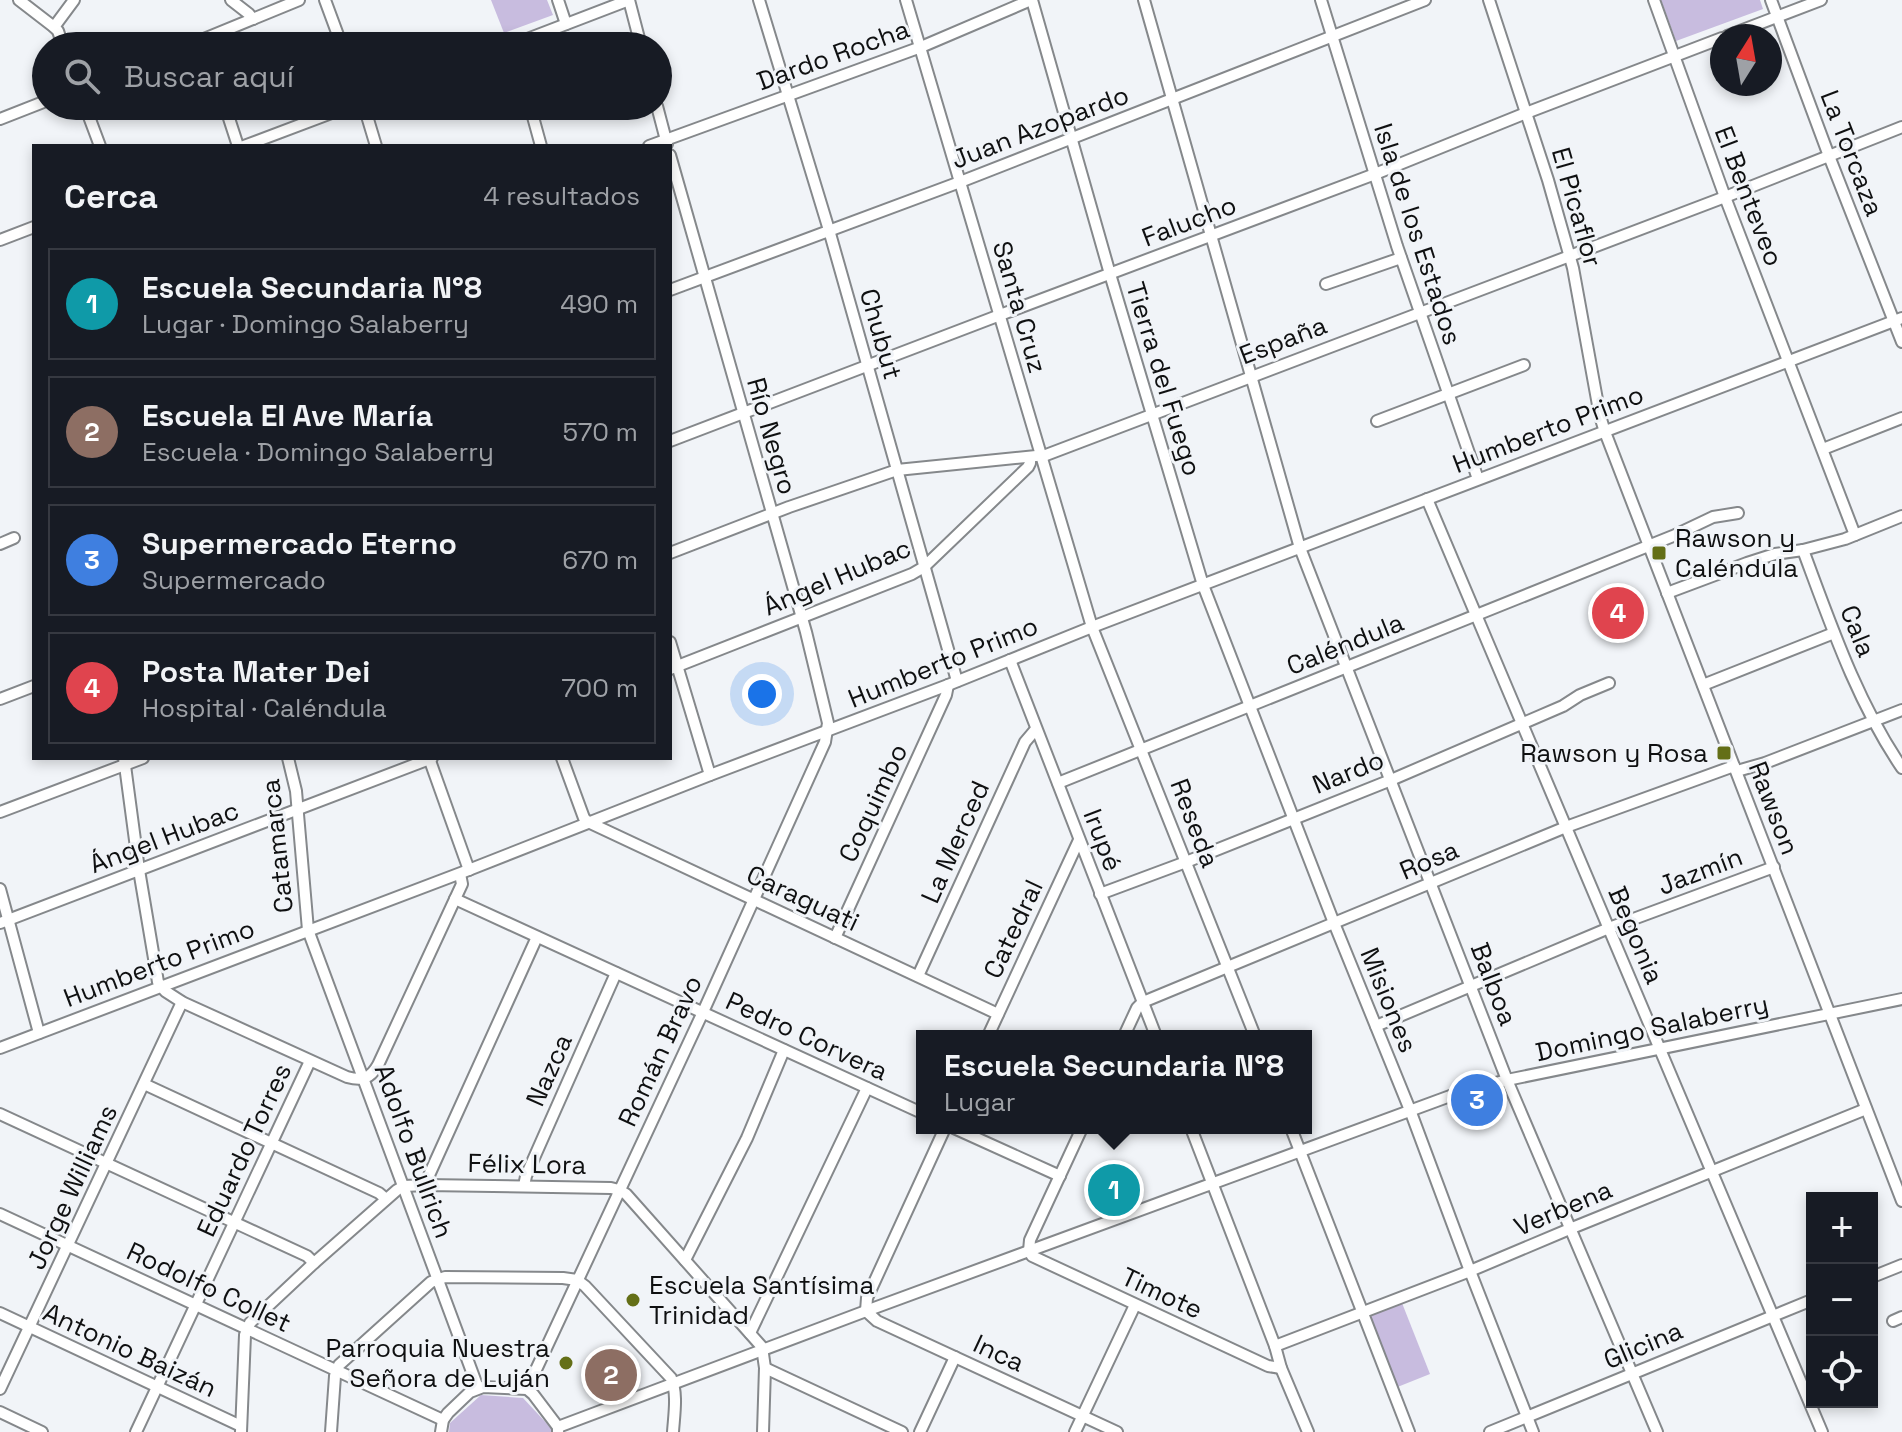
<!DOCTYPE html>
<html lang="es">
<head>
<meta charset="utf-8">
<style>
	:root { --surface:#171b24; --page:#242831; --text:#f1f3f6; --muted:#9ea1a6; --line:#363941; --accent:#2563eb }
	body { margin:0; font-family:"Space Grotesk",sans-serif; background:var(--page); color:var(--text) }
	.controls { position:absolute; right:24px; bottom:24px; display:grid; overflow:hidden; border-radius:0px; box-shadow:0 4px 12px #0003 }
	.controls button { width:72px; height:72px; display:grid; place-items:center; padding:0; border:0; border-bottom:2px solid var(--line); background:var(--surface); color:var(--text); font:40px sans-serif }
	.compass { position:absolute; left:1710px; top:24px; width:72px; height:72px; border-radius:50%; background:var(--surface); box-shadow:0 4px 12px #0003; rotate:11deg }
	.you { position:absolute; left:762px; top:694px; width:28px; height:28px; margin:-20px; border:6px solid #fff; border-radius:50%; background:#1a73e8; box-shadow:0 0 0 12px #1a73e833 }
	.badge { display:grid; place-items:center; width:52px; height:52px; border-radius:50%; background:var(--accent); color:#fff; font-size:26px; font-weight:700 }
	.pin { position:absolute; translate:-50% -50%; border:4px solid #fff; box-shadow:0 2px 8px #0006 }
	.popup { position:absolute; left:916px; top:1030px; width:396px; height:104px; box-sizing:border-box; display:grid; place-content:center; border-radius:0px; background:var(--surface); filter:drop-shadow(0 2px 6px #0005); font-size:26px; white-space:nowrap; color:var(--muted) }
	.popup b { font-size:30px; color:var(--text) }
	.popup::after { content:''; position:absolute; left:50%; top:100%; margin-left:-16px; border:16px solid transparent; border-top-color:var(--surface) }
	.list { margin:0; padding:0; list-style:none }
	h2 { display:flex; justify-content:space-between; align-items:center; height:104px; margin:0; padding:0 32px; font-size:34px }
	h2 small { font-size:26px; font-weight:400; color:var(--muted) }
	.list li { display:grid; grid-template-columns:52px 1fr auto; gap:24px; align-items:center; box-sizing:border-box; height:112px; margin:0 16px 16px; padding:0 16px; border:2px solid var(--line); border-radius:0px }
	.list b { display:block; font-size:30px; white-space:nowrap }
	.list p { margin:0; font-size:26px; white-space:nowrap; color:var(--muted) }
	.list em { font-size:26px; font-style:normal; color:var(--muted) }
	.icon { flex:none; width:44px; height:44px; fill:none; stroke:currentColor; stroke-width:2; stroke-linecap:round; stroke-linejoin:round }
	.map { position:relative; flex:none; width:1902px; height:1432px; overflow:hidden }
	.search { position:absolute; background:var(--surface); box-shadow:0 4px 12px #0003; left:32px; top:32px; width:640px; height:88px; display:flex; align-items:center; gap:20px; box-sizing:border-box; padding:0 28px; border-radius:44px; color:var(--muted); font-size:30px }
	.panel { position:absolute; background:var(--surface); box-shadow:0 4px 12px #0003; left:32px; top:144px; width:640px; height:616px; border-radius:0px }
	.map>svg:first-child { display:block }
</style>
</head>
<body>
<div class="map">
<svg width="1902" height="1432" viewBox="0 0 1902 1432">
	<rect width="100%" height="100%" fill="#f1f4f8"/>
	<g fill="#c8bcdf">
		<polygon points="491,0 547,0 553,15 504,33"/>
		<polygon points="1661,0 1760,0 1763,9 1676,41"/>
		<polygon points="1402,1303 1430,1374 1395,1388 1370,1319 1373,1314"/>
		<polygon points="481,1395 523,1398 552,1429 552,1432 449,1432 450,1423"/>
	</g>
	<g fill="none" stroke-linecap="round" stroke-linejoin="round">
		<g stroke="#85888b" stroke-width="14">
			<g id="minor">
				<polyline points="19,0 54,27 58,31 63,46"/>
				<polyline points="231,0 249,14 253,19"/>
				<polyline points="325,0 342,46"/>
				<polyline points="558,0 566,24"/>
				<polyline points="629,0 641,46"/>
				<polyline points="759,0 829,230 957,681"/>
				<polyline points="906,0 1092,627 1255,1036"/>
				<polyline points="1032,0 1110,274 1203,585 1334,923 1410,1110 1470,1271 1533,1432"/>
				<polyline points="1144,0 1300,548 1507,1080 1657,1432"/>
				<polyline points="1321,0 1397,246 1478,479"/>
				<polyline points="1489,0 1548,180 1573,268 1600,416 1605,432 1902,1201"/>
				<polyline points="1654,0 1725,197 1855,535"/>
				<polyline points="1771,0 1829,156 1902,342"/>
				<polyline points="54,27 74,0"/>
				<polyline points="1727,36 1821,0"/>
				<polyline points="187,46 299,0"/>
				<polyline points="509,46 629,0"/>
				<polyline points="85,106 100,146"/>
				<polyline points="225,106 238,146"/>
				<polyline points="364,106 376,146"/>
				<polyline points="530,106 541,146"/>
				<polyline points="657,106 667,144"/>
				<polyline points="0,119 46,101"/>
				<polyline points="244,146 350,106"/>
				<polyline points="649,146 921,47 1031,0"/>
				<polyline points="0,240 34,227"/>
				<polyline points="1326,284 1401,258"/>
				<polyline points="670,290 960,182 1425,0"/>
				<polyline points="1377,421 1524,365"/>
				<polyline points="670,441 1000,315 1375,174 1526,113 1722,38"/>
				<polyline points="1823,449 1902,418"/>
				<polyline points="1427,499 1822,1432"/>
				<polyline points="0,544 14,538"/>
				<path d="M1803,550C1831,625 1857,702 1902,768"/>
				<polyline points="670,553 789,507 897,470 1046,455 1725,197 1902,127"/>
				<polyline points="1667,593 1747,563 1775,554 1803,550 1845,539 1902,516"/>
				<polyline points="670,642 710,775"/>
				<polyline points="1010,660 1156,1036"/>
				<polyline points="670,669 912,574 924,567 1028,467 1030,463 1030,457"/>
				<polyline points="1703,685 1834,633"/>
				<polyline points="0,699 34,686"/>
				<path d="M124,758L139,870L158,982L165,991L182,1002L347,1077C362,1081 370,1079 378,1065L462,884L460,874"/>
				<polyline points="288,758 296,791 308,930 478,1388"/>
				<polyline points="429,758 469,870"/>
				<polyline points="562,758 584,818 588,822 998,1014"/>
				<polyline points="1737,771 1765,763 1902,710"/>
				<polyline points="1058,783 1673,536 1713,517 1738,513"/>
				<polyline points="0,812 143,758"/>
				<polyline points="0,889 39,1033"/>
				<polyline points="1100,894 1186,862 1391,780 1563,706 1580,695 1609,683"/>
				<polyline points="455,899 922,1113"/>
				<polyline points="0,923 432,758"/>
				<polyline points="835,938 946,695 948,685"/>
				<polyline points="918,976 1025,742 1036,729"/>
				<polyline points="1376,1026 1609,928 1774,867"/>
				<polyline points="988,1036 1079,840"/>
				<polyline points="1124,1036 1137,1008 1143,1002 1566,827 1734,766"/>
				<polyline points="0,1048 466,871 710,775 948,685 1092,627 1902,318"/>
				<polyline points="144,1084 379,1193 386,1199"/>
				<polyline points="0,1114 307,1256 314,1263"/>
				<polyline points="945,1128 867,1298 866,1311 877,1321 1117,1432"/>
				<polyline points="954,1128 1060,1176"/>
				<polyline points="1082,1128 1030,1240 1029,1251 1032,1256 1268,1366 1281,1368"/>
				<polyline points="1191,1128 1275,1346 1281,1368 1308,1432"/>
				<polyline points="1291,1128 1409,1432"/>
				<polyline points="426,1185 430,1173 537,937"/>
				<polyline points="524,1186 526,1176 616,973"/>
				<polyline points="0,1214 443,1420"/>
				<polyline points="685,1260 747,1138 784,1050"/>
				<polyline points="1872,1277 1902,1265"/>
				<polyline points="0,1313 241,1426"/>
				<polyline points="1893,1321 1902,1317"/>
				<polyline points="750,1333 867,1088"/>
				<polyline points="1275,1346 1470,1271 1572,1228 1866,1109"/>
				<polyline points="765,1368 902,1432"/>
				<polyline points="0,1389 182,1002"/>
				<polyline points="527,1389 703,1012 825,742 828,723 806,632 670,155"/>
				<polyline points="0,1412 42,1432"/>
				<polyline points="558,1427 866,1311 1461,1092 1507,1080 1902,999"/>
				<polyline points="136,1432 310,1061"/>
				<polyline points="241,1432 245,1335 250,1323 314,1263 397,1190 404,1186 426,1185 611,1188 619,1190 626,1194 762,1347 765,1368 763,1432"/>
				<path d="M331,1432L335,1376L339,1365L431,1282L445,1277L563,1278L577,1280L585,1286L671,1378C678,1393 674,1416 673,1432"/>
				<polyline points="441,1432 443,1420 448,1413 470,1392 483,1387 527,1389 533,1394 558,1427 558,1431"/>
				<polyline points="920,1432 955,1357"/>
				<polyline points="1075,1432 1135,1305"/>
				<polyline points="1490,1432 1812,1300"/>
			</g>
		</g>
		<use href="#minor" stroke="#fff" stroke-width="10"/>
	</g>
	<g fill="#646f17" stroke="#f1f4f8" stroke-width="3">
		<rect x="1651" y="545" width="16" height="16" rx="4"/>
		<rect x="1716" y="745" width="16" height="16" rx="4"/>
		<circle cx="633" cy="1300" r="8"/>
		<circle cx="566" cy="1363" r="8"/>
	</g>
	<g text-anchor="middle" stroke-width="6" stroke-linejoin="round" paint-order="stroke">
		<g font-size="26" fill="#0f1011" stroke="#f1f4f8">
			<text transform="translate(833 55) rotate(-20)" y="9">Dardo Rocha</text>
			<text transform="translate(1040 127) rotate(-21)" y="9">Juan Azopardo</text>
			<text transform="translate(1852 153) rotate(69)" y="9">La Torcaza</text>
			<text transform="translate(1749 196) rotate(69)" y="9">El Benteveo</text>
			<text transform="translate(1577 207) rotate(74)" y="9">El Picaflor</text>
			<text transform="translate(1189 221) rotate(-21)" y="9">Falucho</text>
			<text transform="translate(1418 234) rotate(72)" y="9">Isla de los Estados</text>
			<text transform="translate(1020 307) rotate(74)" y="9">Santa Cruz</text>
			<text transform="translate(881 334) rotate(74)" y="9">Chubut</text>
			<text transform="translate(1283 340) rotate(-21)" y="9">España</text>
			<text transform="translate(1164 379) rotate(73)" y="9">Tierra del Fuego</text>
			<text transform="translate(1548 429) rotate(-21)" y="9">Humberto Primo</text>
			<text transform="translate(772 436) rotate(74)" y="9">Río Negro</text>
			<text transform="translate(837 577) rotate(-23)" y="9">Ángel Hubac</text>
			<text transform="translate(1858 631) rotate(68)" y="9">Cala</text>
			<text transform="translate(1345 644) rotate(-22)" y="9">Caléndula</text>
			<text transform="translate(943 662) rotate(-22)" y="9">Humberto Primo</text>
			<text transform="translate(1348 772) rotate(-22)" y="9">Nardo</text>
			<text transform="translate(873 803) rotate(-65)" y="9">Coquimbo</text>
			<text transform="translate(1774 808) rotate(69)" y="9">Rawson</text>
			<text transform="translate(1195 823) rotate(69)" y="9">Reseda</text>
			<text transform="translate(164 837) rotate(-21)" y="9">Ángel Hubac</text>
			<text transform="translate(1103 840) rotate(69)" y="9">Irupé</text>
			<text transform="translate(955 842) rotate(-66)" y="9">La Merced</text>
			<text transform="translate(277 846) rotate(-96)" y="9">Catamarca</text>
			<text transform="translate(1429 860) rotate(-23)" y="9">Rosa</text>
			<text transform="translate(1700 871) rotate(-21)" y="9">Jazmín</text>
			<text transform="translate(803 898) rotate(25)" y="9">Caraguati</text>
			<text transform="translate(1013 929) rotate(-65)" y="9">Catedral</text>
			<text transform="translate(1636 935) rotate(67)" y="9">Begonia</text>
			<text transform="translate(159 963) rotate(-21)" y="9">Humberto Primo</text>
			<text transform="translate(1494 984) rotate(69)" y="9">Balboa</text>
			<text transform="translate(1389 1000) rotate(68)" y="9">Misiones</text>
			<text transform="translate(1652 1028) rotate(-12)" y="9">Domingo Salaberry</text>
			<text transform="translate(807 1036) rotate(25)" y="9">Pedro Corvera</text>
			<text transform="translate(660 1051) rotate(-65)" y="9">Román Bravo</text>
			<text transform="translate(549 1070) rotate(-66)" y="9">Nazca</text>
			<text transform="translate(244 1150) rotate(-65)" y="9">Eduardo Torres</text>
			<text transform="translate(414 1151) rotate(70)" y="9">Adolfo Bullrich</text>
			<text transform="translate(527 1164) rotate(1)" y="9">Félix Lora</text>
			<text transform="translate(72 1187) rotate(-65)" y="9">Jorge Williams</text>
			<text transform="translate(1563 1208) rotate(-23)" y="9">Verbena</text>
			<text transform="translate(209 1287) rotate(25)" y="9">Rodolfo Collet</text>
			<text transform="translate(1162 1293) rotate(25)" y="9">Timote</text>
			<text transform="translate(1643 1345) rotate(-23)" y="9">Glicina</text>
			<text transform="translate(130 1350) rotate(25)" y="9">Antonio Baizán</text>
			<text transform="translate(999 1353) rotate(25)" y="9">Inca</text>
		</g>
		<g font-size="26" fill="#0f1011" stroke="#f1f4f8" text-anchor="start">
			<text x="1675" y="547">Rawson y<tspan x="1675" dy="30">Caléndula</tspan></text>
			<text x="1708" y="762" text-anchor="end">Rawson y Rosa</text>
			<text x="649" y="1294">Escuela Santísima<tspan x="649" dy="30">Trinidad</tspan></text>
			<text x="550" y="1357" text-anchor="end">Parroquia Nuestra<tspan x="550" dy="30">Señora de Luján</tspan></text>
		</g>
	</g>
</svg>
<div class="controls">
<button>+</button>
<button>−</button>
<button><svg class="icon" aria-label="locate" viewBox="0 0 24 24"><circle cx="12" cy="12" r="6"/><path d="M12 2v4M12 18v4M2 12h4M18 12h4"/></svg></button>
</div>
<svg class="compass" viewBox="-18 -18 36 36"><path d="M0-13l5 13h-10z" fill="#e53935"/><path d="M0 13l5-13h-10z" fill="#9ea1a6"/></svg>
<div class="you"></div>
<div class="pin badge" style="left:1114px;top:1190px;background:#0f9aa8">1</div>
<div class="popup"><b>Escuela Secundaria N°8</b>Lugar</div>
<div class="pin badge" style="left:611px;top:1375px;background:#8d6e63">2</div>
<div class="pin badge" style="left:1477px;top:1100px;background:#3f7fe0">3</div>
<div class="pin badge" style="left:1618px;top:613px;background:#e0444e">4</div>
<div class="search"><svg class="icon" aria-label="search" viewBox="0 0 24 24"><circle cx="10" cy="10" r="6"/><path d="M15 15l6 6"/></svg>Buscar aquí</div>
<section class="panel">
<h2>Cerca<small>4 resultados</small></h2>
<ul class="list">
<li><span class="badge" style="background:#0f9aa8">1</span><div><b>Escuela Secundaria N°8</b><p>Lugar · Domingo Salaberry</p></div><em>490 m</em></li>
<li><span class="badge" style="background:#8d6e63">2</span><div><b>Escuela El Ave María</b><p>Escuela · Domingo Salaberry</p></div><em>570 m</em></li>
<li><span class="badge" style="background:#3f7fe0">3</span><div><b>Supermercado Eterno</b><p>Supermercado</p></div><em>670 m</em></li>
<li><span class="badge" style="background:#e0444e">4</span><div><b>Posta Mater Dei</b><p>Hospital · Caléndula</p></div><em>700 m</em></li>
</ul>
</section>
</div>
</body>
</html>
